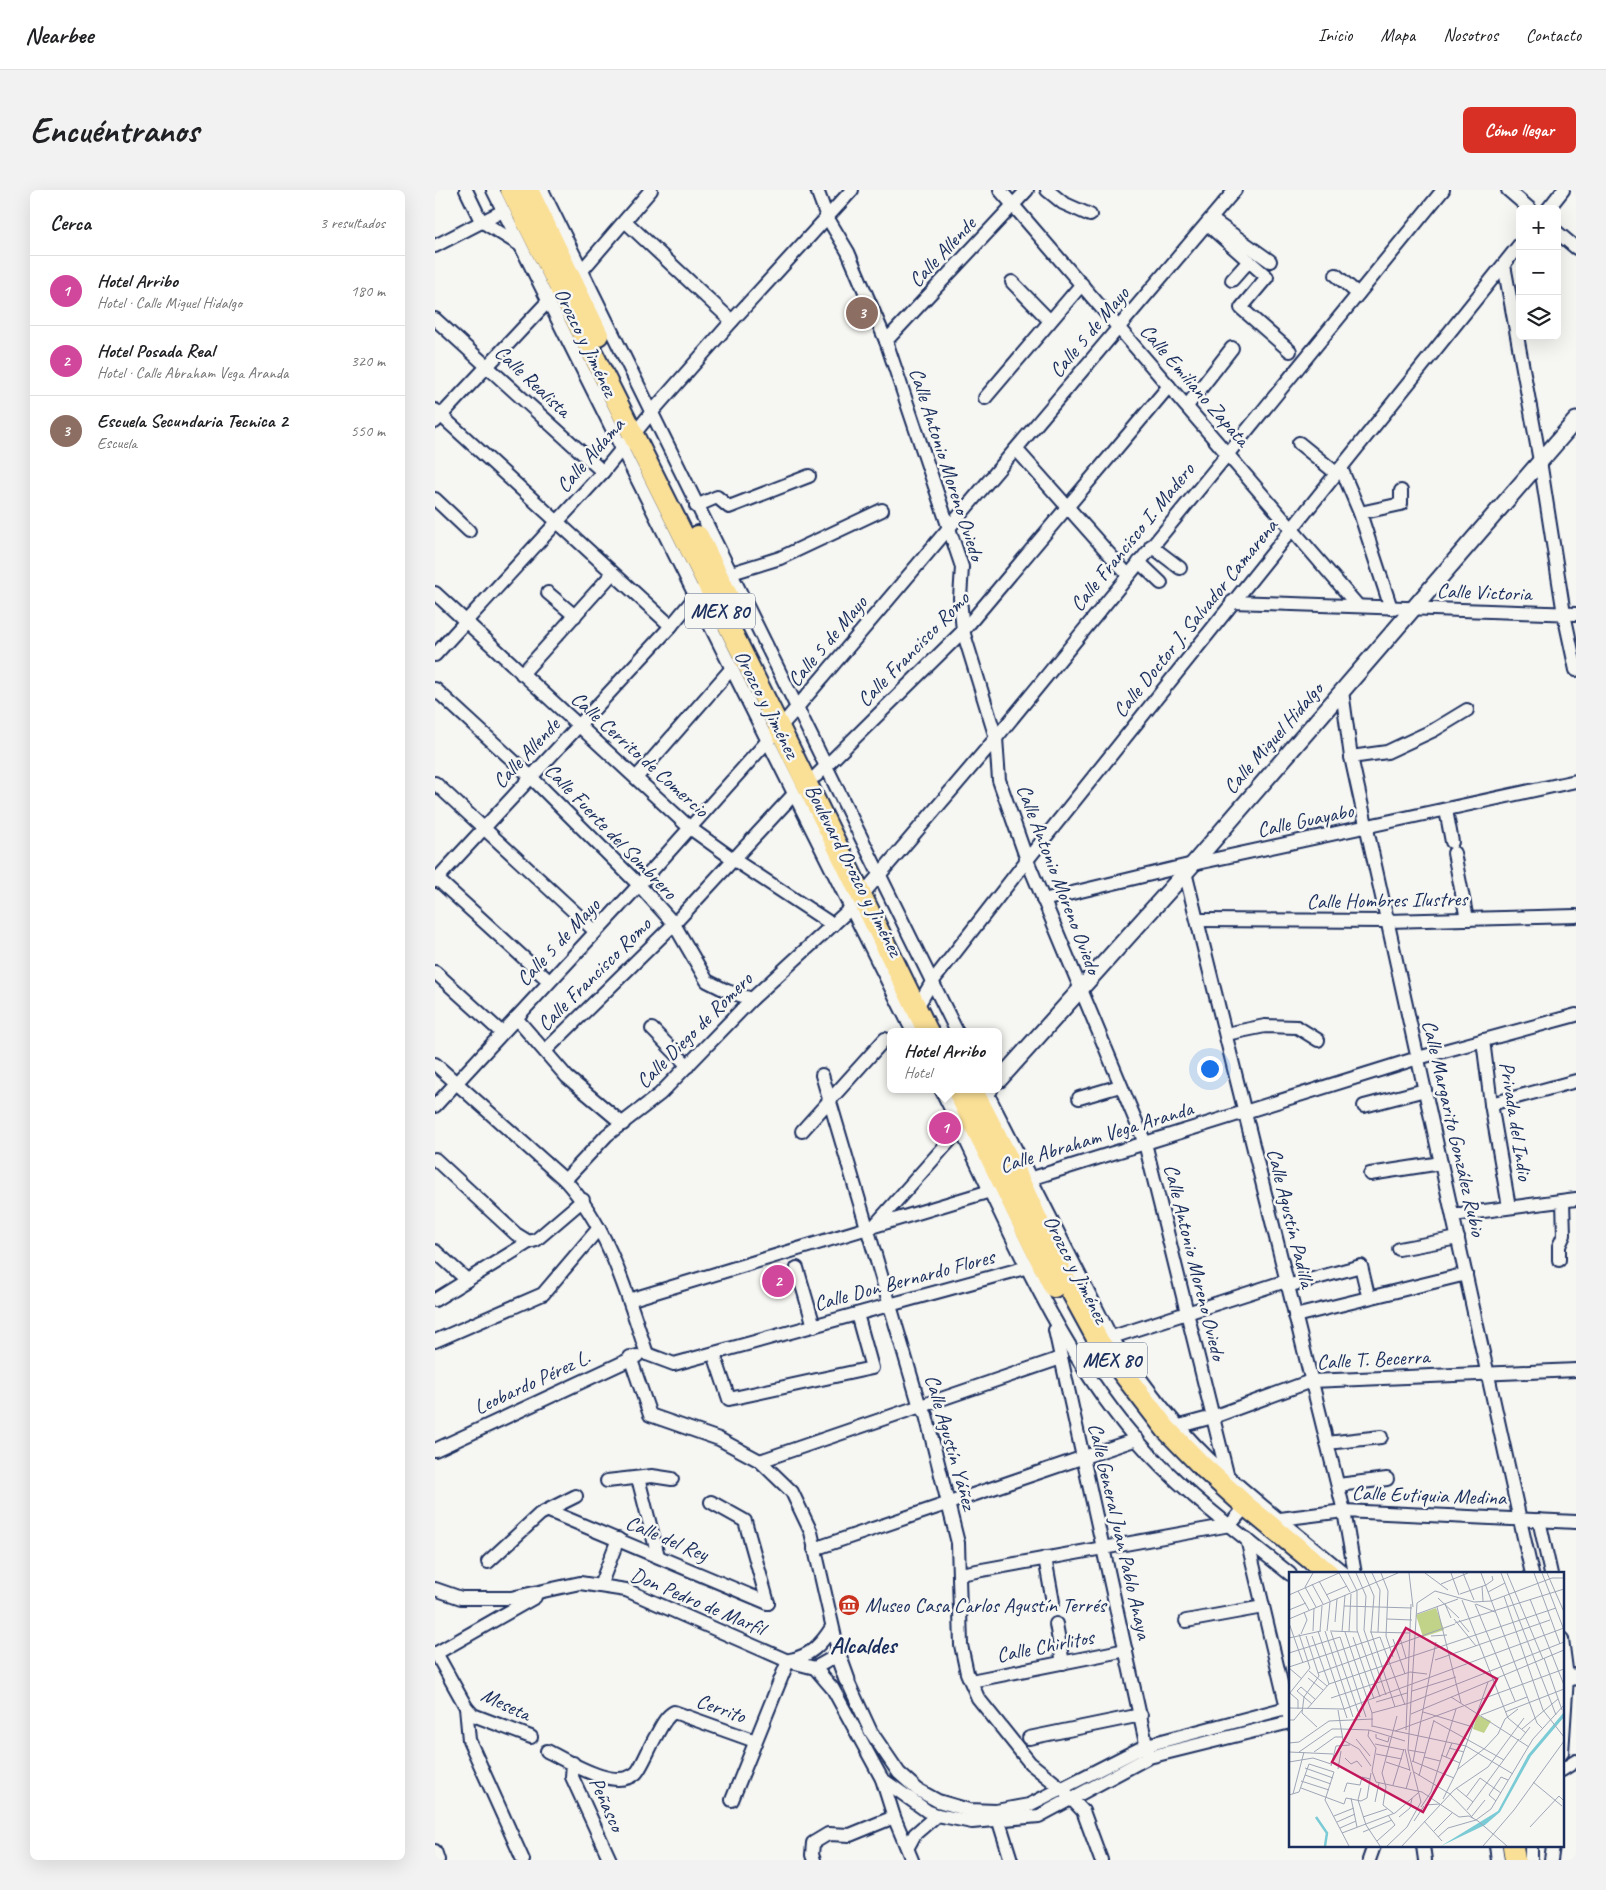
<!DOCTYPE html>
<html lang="es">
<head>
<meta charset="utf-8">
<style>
	:root { --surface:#fff; --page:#f2f2f2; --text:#202124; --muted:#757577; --line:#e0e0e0; --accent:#d93025 }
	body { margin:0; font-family:Caveat,sans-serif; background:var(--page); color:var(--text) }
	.controls { position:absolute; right:15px; top:15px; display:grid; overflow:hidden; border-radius:8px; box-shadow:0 5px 20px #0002 }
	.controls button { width:45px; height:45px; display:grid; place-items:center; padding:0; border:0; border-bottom:1px solid var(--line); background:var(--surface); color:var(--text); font:25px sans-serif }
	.you { position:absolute; left:774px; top:878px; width:18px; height:18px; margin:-12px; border:4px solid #fff; border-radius:50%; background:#1a73e8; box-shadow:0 0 0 8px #1a73e833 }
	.badge { display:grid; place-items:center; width:32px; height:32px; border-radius:50%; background:var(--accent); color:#fff; font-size:16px; font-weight:700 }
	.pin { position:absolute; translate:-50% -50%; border:2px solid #fff; box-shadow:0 1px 5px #0006 }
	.popup { position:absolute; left:452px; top:838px; width:115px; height:65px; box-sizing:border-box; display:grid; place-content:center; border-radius:8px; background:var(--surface); filter:drop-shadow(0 1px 4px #0005); font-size:16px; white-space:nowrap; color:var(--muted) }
	.popup b { font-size:19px; color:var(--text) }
	.popup::after { content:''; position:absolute; left:50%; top:100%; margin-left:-10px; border:10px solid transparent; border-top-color:var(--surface) }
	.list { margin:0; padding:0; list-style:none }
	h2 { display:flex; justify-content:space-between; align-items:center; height:65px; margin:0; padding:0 20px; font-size:21px }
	h2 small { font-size:16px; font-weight:400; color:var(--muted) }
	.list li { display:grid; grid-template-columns:32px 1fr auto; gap:15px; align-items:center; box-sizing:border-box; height:70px; padding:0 20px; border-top:1px solid var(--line) }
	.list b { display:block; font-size:19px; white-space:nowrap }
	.list p { margin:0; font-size:16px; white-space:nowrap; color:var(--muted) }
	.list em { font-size:16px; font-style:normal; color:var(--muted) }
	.icon { flex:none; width:28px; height:28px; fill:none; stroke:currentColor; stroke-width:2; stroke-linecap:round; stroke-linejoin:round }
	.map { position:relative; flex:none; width:1141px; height:1670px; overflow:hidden; border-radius:8px }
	header { display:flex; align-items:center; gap:30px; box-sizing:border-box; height:70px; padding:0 25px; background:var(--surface); border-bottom:1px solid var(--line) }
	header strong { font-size:24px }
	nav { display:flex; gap:28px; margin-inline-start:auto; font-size:18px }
	.intro { display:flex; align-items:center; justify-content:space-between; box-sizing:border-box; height:120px; padding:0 30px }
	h1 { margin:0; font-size:35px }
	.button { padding:12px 22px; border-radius:8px; background:var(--accent); color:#fff; font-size:18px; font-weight:700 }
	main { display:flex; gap:30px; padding:0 30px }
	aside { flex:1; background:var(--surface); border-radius:8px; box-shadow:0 5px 20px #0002 }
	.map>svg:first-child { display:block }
</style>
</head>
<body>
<header>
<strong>Nearbee</strong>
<nav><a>Inicio</a><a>Mapa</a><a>Nosotros</a><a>Contacto</a></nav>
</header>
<div class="intro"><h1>Encuéntranos</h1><a class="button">Cómo llegar</a></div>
<main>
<aside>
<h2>Cerca<small>3 resultados</small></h2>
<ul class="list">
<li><span class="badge" style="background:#d1479c">1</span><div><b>Hotel Arribo</b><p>Hotel · Calle Miguel Hidalgo</p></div><em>180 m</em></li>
<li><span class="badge" style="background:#d1479c">2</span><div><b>Hotel Posada Real</b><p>Hotel · Calle Abraham Vega Aranda</p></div><em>320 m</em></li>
<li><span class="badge" style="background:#8d6e63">3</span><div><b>Escuela Secundaria Tecnica 2</b><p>Escuela</p></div><em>550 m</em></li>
</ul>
</aside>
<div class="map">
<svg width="1141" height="1670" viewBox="0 0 1141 1670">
	<rect width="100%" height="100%" fill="#f6f6f2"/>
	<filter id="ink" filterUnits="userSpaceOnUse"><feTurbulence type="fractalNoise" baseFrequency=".02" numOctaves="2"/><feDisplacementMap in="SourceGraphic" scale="10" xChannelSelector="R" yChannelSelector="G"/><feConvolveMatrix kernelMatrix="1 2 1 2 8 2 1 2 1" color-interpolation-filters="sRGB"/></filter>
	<g filter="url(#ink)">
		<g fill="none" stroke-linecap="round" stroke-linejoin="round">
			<g stroke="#1b2f5e" stroke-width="16">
				<g id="minor">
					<polyline points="31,0 46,31 85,55"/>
					<polyline points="58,0 478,842"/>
					<polyline points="107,0 522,842"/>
					<polyline points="382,0 392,27 413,62 451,151 527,377 525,408 528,441 561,548 564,590 592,670 710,953 792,1284"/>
					<polyline points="565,0 923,416"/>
					<polyline points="612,0 628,13 655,25"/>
					<polyline points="1073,0 1095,19"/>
					<polyline points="1113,19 1128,0"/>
					<polyline points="191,32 297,131"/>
					<polyline points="780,32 835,71"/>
					<polyline points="772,34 832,87 806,118 855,161"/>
					<polyline points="1122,42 1141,58"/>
					<polyline points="0,56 68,21"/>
					<polyline points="1069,75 1105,271 1129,424 1141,480"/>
					<polyline points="143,85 216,0"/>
					<polyline points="901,85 923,104"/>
					<polyline points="797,90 814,71"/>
					<polyline points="577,92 615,131"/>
					<polyline points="0,129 168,282"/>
					<polyline points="451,151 592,0"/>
					<polyline points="550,208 647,94"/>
					<polyline points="752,216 797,158"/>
					<polyline points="0,220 236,436"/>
					<polyline points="0,232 118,106"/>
					<polyline points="864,253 901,283"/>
					<polyline points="581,259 692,384"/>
					<polyline points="906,278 925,323 956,418"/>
					<polyline points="0,309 34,341"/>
					<polyline points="261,316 282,307 294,317 374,286"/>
					<polyline points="925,323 966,314 966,301"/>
					<polyline points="716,356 745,378"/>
					<polyline points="704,372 726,393"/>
					<polyline points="287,386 345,368 447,320"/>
					<polyline points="0,403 255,638 298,669 398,735"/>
					<polyline points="113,403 140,426"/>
					<polyline points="797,412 1141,424"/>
					<polyline points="0,465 168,282 216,223 297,131 417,0"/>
					<polyline points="87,484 177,384"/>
					<polyline points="0,499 96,587 204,695 239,734 272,791 292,801 317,809"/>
					<polyline points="907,501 916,567 1097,1384"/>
					<polyline points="916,567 952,562 999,540 1032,520"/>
					<polyline points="381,586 528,441 734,196"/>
					<polyline points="201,588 297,478"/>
					<polyline points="0,593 160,741"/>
					<polyline points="1011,620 1017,652"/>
					<polyline points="1019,663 1032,729"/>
					<polyline points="750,682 909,1321 920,1384"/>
					<polyline points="0,687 114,791"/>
					<polyline points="0,691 236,436 265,401"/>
					<polyline points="608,710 758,674 1141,591"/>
					<polyline points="763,730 952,731 1141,726"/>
					<polyline points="0,782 67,843"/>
					<polyline points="81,828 132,887 188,934"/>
					<polyline points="473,832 497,792 592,670 1085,54"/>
					<polyline points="217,839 253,876"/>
					<polyline points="791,844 830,836 862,837 883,850"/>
					<polyline points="1048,850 1056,914 1074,1017"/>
					<polyline points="110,861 239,734 359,604"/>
					<path d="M0,874L130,990C175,1040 191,1102 212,1164"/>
					<polyline points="387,885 485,1217 491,1225 523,1353 526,1455 532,1483 543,1508 595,1573 626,1598 648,1621 666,1670"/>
					<path d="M506,899C566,1018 614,1147 701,1249C746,1301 802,1341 855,1384"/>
					<path d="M550,899L676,1147C705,1190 736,1232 773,1268C816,1309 865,1346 910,1384"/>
					<polyline points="644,908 685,896"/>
					<polyline points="1056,914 1141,891"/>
					<polyline points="0,916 204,695 353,528 800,0"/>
					<polyline points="929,916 990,900"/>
					<polyline points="367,941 450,849"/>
					<polyline points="0,969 81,1044 94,1052"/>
					<polyline points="935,984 1006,973"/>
					<polyline points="130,990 172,945 225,904 317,809 416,718 561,548 1008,0"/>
					<polyline points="1018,1025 1141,1009"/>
					<polyline points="440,1035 526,938"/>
					<polyline points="964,1059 1023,1048"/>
					<polyline points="0,1061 32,1090"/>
					<polyline points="1124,1070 1124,1056 1129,1045 1128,1011"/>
					<polyline points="362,1078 379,1136"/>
					<polyline points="852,1096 926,1076 932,1101"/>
					<polyline points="0,1110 94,1052 101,1050 148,1010"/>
					<polyline points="194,1110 585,992 983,868 1141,825"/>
					<polyline points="860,1126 1031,1084"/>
					<polyline points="620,1140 714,1567"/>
					<polyline points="668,1150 851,1091"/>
					<polyline points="0,1151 108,1104 164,1038"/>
					<polyline points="212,1164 239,1174 593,1077"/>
					<polyline points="279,1164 294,1209 437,1178 422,1124"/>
					<polyline points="195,1167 215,1225 284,1249 325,1271 357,1302 376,1342 402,1456 403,1465 380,1478"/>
					<polyline points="737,1238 778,1227 876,1191 1141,1180"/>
					<polyline points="892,1253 946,1247"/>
					<polyline points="0,1260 202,1166"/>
					<polyline points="325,1271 626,1168"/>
					<polyline points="203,1288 223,1366"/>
					<polyline points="172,1291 217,1286 237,1289"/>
					<polyline points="903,1295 952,1289"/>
					<polyline points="276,1312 310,1331 333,1413"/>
					<polyline points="114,1321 333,1413"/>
					<polyline points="845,1329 909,1321 1141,1332"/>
					<polyline points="1104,1330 1116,1384"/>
					<polyline points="812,1349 854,1526"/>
					<polyline points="379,1359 702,1249"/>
					<polyline points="610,1368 618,1412"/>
					<polyline points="53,1372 105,1324 141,1306"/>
					<polyline points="525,1384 795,1335 811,1316"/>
					<polyline points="165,1396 183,1349"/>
					<polyline points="0,1399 26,1408 76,1408 145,1393 191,1400 353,1471 380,1478 398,1499 447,1589 459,1627 477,1670"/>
					<polyline points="751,1431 828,1417"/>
					<polyline points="621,1434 628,1473"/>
					<polyline points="1127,1449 1132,1487 1127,1563"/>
					<polyline points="1,1463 31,1517 38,1525 96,1547"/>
					<polyline points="0,1464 100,1407"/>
					<path d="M355,1470C375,1466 386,1455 397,1437"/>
					<polyline points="412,1490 436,1542 464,1583 483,1600 503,1611 534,1620 561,1621 594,1615 712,1555 855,1517"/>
					<polyline points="536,1491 691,1460"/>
					<polyline points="31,1517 34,1550 88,1670"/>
					<polyline points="594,1548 706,1525"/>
					<path d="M112,1561C133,1571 180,1602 201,1583C206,1579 216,1554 221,1546C226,1537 230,1527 239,1522L320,1551"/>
					<polyline points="138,1573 137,1587 175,1670"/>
					<polyline points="1127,1580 1141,1571"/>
					<polyline points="447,1589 492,1621 502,1625 537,1632 604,1626 714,1567 855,1532"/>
					<polyline points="297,1610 353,1471"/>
					<polyline points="561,1622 576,1670"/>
					<polyline points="988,1656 990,1670"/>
					<polyline points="1061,1656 1063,1670"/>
					<polyline points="473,1657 480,1644 502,1625"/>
					<polyline points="0,1661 3,1670"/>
					<polyline points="379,1670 377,1665 378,1653 393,1644 415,1645 459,1627"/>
					<polyline points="934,1670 939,1656"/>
					<polyline points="1096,1670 1096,1656"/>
					<polyline points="1116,1670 1118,1656"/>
				</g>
			</g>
			<g stroke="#1b2f5e" stroke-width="19">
				<g id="tertiary">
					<polyline points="564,890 758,674 1141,230"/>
					<polyline points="526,938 555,899"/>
					<polyline points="403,1465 412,1490"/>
					<polyline points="1127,1487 1141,1487"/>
				</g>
			</g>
			<g stroke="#1b2f5e" stroke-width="24">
				<g id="trunk">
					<polyline points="76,0 344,537 493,842"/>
					<polyline points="93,0 163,145"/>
					<polyline points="263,346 301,423"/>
					<polyline points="522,899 619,1097"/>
					<polyline points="537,899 585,992 628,1086 664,1152 731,1239 767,1276 811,1316 894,1384"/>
					<polyline points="1078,1656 1080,1670"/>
				</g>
			</g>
			<use href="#minor" stroke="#f6f6f2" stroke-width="12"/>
			<use href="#tertiary" stroke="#f6f6f2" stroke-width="15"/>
			<use href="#trunk" stroke="#fadf96" stroke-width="20"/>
		</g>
	</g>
	<defs>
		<g id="museum-disc" transform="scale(1.125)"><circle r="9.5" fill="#c8321e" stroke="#f6f6f2"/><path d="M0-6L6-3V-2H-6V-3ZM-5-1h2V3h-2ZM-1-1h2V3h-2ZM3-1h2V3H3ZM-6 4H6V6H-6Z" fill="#fff"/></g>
	</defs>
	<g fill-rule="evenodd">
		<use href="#museum-disc" x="414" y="1415"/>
	</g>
	<g text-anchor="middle" stroke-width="5" stroke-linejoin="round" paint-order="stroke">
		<g fill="#f6f6f2" stroke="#5d6b8a" stroke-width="1">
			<rect x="250" y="403.5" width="70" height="35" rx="4"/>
			<rect x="642" y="1152.5" width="70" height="35" rx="4"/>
		</g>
		<g font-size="20" font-weight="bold" fill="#1b2f5e">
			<text x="285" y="428">MEX 80</text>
			<text x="677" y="1177">MEX 80</text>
		</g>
		<g font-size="21" fill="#1b2f5e" stroke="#f6f6f2">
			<text transform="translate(507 62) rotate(-47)" y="7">Calle Allende</text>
			<text transform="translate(654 142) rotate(-50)" y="7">Calle 5 de Mayo</text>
			<text transform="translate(151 152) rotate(64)" y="7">Orozco y Jiménez</text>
			<text transform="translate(98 191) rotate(43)" y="7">Calle Realista</text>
			<text transform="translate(760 195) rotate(49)" y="7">Calle Emiliano Zapata</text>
			<text transform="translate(155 265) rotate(-49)" y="7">Calle Aldama</text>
			<text transform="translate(512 274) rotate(72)" y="7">Calle Antonio Moreno Oviedo</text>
			<text transform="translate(697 347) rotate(-51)" y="7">Calle Francisco I. Madero</text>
			<text transform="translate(1049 402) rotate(2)" y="7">Calle Victoria</text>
			<text transform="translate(760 428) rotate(-51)" y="7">Calle Doctor J. Salvador Camarena</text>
			<text transform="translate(392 451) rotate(-50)" y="7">Calle 5 de Mayo</text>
			<text transform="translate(478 459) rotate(-46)" y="7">Calle Francisco Romo</text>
			<text transform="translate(332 514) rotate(63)" y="7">Orozco y Jiménez</text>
			<text transform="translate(838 548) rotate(-49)" y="7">Calle Miguel Hidalgo</text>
			<text transform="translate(91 563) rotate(-47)" y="7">Calle Allende</text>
			<text transform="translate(205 564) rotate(42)" y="7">Calle Cerrito de Comercio</text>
			<text transform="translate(870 630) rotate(-12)" y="7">Calle Guayabo</text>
			<text transform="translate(176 641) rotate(46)" y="7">Calle Fuerte del Sombrero</text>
			<text transform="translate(419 680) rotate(63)" y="7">Boulevard Orozco y Jiménez</text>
			<text transform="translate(624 689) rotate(69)" y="7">Calle Antonio Moreno Oviedo</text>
			<text transform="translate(952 710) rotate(-1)" y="7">Calle Hombres Ilustres</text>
			<text transform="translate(123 752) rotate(-47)" y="7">Calle 5 de Mayo</text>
			<text transform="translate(159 784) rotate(-45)" y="7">Calle Francisco Romo</text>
			<text transform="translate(259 840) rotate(-45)" y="7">Calle Diego de Romero</text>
			<text transform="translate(1081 931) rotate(81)" y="7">Privada del Indio</text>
			<text transform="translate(1019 938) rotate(77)" y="7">Calle Margarito González Rubio</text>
			<text transform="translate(661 947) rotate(-17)" y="7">Calle Abraham Vega Aranda</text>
			<text transform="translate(856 1028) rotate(76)" y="7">Calle Agustín Padilla</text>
			<text transform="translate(760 1072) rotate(76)" y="7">Calle Antonio Moreno Oviedo</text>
			<text transform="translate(641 1079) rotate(63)" y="7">Orozco y Jiménez</text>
			<text transform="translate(469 1090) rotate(-15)" y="7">Calle Don Bernardo Flores</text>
			<text transform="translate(938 1169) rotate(-3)" y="7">Calle T. Becerra</text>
			<text transform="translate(97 1192) rotate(-25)" y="7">Leobardo Pérez L.</text>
			<text transform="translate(516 1252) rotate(74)" y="7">Calle Agustín Yáñez</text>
			<text transform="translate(994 1305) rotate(2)" y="7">Calle Eutiquia Medina</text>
			<text transform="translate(685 1341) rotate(77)" y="7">Calle General Juan Pablo Anaya</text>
			<text transform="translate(232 1348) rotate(23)" y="7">Calle del Rey</text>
			<text transform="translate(263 1411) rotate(23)" y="7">Don Pedro de Marfil</text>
			<text transform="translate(610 1456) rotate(-11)" y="7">Calle Chirlitos</text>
			<text transform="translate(71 1514) rotate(25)" y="7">Meseta</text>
			<text transform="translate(286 1518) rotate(20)" y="7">Cerrito</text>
			<text transform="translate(172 1614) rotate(66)" y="7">Peñasco</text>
		</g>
		<g font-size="21" fill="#1b2f5e" stroke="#f6f6f2" text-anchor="start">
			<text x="430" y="1422">Museo Casa Carlos Agustín Terrés</text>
		</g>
		<g font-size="24" font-weight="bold" fill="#1b2f5e" stroke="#f6f6f2">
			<text x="428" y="1463">Alcaldes</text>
		</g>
	</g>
	<g transform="translate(854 1382)">
		<rect width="275" height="275" fill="#f6f6f2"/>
		<path d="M147,36L155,58L134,65L127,43ZM188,143L202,149L195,161L184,157Z" fill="#c1d388"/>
		<path d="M275,140V145L242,184L211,240L196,253L152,274L209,239L239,183Z" fill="#7acbd5"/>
		<path fill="none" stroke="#7acbd5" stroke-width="2.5" d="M27,245L38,261L36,274"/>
		<path fill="none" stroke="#9ea6b7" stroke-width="1" d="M50,1L61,20M59,1L68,19V58L91,125M67,1L77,24L75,58L97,123M75,1L85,24L82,60L106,135M83,1L91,18L89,60M92,1L99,19L97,64L104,85M120,1L124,35M136,1L159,18M162,1L170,23M174,1L185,28M192,1L248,151L254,157M212,1L267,143M218,1L254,87M245,1L271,72M253,1L275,58M258,1L275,40M30,9L41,29M23,12L34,32M152,12L179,1M193,14L194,29M16,15L27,35M16,15L24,1M9,19L20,38M199,20L216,11M171,22L197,13L204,8L203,4M0,23L50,1M37,23L58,14M215,24L254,138L275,165M149,26L170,46M241,27L275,113M173,28L219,146L237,161M156,32L162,46M186,32L226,129M187,32L206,40M55,34L123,36M148,35L172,131M0,38L17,31M128,42L169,27M0,47L109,1M98,47L123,48M165,47L187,74M170,48L180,60M46,50L48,27M0,51L14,91M166,51L275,17M24,59L25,36M29,59L58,146M31,59L33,34M36,59L64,145M38,59L41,30M41,59L69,60M42,60L71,145M53,60L56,23M56,60L83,141V155M60,60L62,22M81,60L121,61M12,62L18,48L15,40M17,64L30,104L15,125L13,141L28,155M23,64L40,112M142,64L158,63M64,65L85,127M0,66L32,59M111,66L117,86M104,67L116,102M0,81L51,65L77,145M255,86L273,138M146,88L261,48M0,95L91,65L116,133M0,96L13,107M20,99L38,114M29,101L166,52M19,106L34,118M123,119L167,105M1,121L9,128V137M0,122L21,96L10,62M162,125L240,175M42,126L121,100L138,102M87,130L118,121M23,132L8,119L12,115L26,127M0,136L55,137L275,56M18,137L40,112L267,36M49,138L54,168L70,177L82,194M134,140L184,155M216,140L275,117M83,141L120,131L275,70M122,142L275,78M192,143L238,125M0,148H5L13,138M145,149L215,188M83,154L177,174L224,202M53,157L80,158L116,169M233,157L269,127M80,158L79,164L87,176L83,199L87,210L133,220L170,245L180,244L189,249L218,274M117,158L122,32M106,159L275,97M87,162V166L99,170L100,165M67,167L81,184M231,168L241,155M0,171L10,170L40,149L84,147M86,172L115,178M160,176L175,180M116,177L121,199M119,178L136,181M0,180L44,182M10,180L43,157H53M25,180L46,165H53M87,182L113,187M152,183L171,191M135,185L151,189M157,185L163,171M56,186L62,192L68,189L73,195M123,189L165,206M0,190L24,186L42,192M97,190L121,198M124,190L147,70M42,194L47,174L61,173M16,196L44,206M49,197L52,179M169,197L196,176L209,162L216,147L229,137M125,200L161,222L184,246M16,203L42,212M130,204L145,148M12,209L40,218M244,210L273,234M104,213L115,177M12,216L55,232M72,216L69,228L77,253L91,274M167,216L184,230M117,217L122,200M55,220L58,211L71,213L73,205L81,207M4,222L15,180M0,223L10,220L20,192L45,200L36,228L60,274M177,225L191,206L212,221M62,226L68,255M154,227L168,199L199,110M207,229L200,223L212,205L219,208M86,230L90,211M55,232L57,226L72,229L78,226L82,201M136,233L151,232M132,235L142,220L167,137M178,238L230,167M104,241L94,233L97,215L93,201L108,144M45,244L65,236M183,244L196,228M74,245L98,237M110,245L121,236L123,226M125,249L135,234M135,249L153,269M48,250L66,242M241,255L270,224L275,229M51,256L67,249M145,259L163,241M74,260L103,248M53,261L106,241L129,221M149,265L159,256L187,248L202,237L244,167L275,133M88,269L106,253L99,243M98,274L118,255L132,230L119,178L128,31L146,19L185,30L202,29L263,6H275M113,274L165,218L199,195L235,146M194,274L225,238L275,169"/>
		<path fill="#c2185b" fill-opacity="0.15" stroke="#c2185b" stroke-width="2.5" d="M117,56L208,107L134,240L43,190Z"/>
		<rect width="275" height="275" fill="none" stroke="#1b2f5e" stroke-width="2.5"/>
	</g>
</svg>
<div class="controls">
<button>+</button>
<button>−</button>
<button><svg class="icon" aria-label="layers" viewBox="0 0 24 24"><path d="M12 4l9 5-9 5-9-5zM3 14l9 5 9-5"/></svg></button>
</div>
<div class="you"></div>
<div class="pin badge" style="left:510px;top:938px;background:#d1479c">1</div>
<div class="popup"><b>Hotel Arribo</b>Hotel</div>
<div class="pin badge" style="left:343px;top:1091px;background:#d1479c">2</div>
<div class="pin badge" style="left:427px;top:123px;background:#8d6e63">3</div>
</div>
</main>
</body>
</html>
